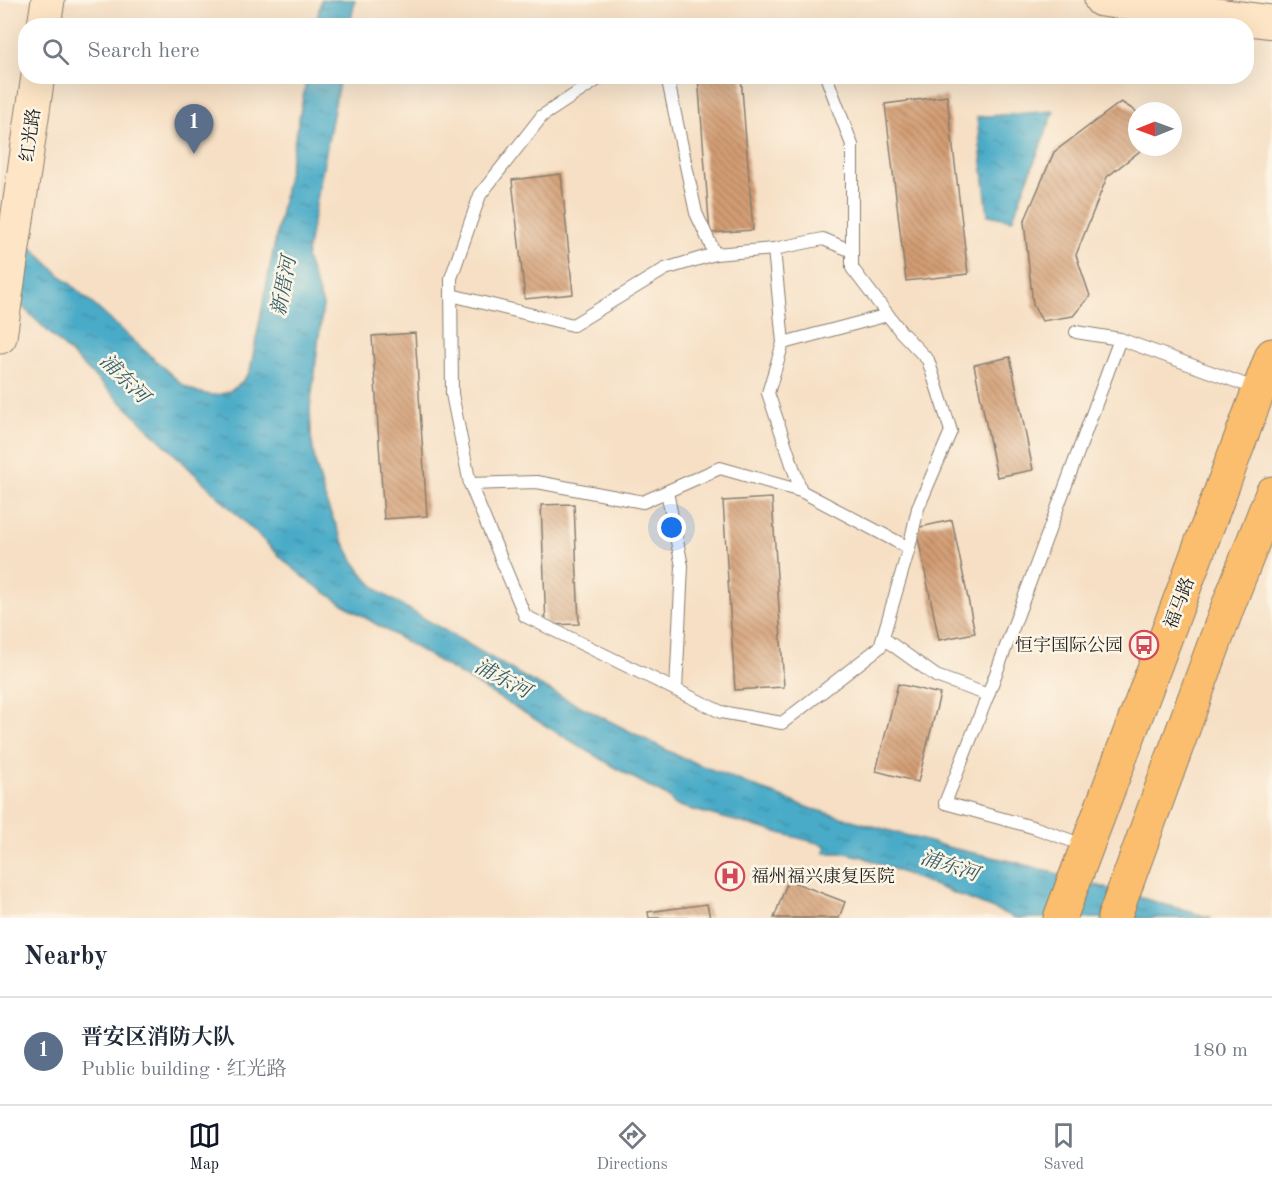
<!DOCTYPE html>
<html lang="en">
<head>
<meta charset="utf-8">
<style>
	:root { --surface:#fff; --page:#f6f6f7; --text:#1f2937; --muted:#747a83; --line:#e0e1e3; --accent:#111827 }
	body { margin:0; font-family:"Old Standard TT","Noto Serif SC",serif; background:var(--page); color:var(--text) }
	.compass { position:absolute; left:1128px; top:102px; width:54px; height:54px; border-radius:50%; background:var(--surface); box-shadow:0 6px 24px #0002; rotate:269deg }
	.you { position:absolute; left:672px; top:528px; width:21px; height:21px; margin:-15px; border:4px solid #fff; border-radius:50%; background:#1a73e8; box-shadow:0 0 0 9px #1a73e833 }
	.badge { display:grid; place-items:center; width:39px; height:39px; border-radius:50%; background:var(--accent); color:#fff; font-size:20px; font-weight:700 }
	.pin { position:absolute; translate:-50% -50px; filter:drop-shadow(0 2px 3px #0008) }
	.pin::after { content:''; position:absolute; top:32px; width:21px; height:18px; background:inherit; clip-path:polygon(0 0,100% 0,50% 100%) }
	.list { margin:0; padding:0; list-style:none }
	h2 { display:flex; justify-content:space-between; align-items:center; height:78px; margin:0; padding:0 24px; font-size:26px }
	h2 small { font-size:20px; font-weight:400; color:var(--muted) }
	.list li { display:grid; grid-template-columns:39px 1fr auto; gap:18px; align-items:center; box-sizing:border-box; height:108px; padding:0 24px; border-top:2px solid var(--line) }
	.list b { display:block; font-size:22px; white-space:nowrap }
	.list p { margin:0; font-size:20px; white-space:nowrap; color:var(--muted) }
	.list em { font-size:20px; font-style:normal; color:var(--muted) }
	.icon { flex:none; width:33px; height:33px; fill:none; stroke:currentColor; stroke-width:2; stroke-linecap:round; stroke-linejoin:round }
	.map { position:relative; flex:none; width:1272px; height:918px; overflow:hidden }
	.search { position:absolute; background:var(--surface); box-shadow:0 6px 24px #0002; left:18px; right:18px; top:18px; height:66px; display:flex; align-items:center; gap:15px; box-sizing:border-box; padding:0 21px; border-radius:24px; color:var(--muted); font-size:22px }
	.sheet { height:186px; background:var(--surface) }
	nav { display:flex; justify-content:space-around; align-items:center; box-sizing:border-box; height:84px; border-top:2px solid var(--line); background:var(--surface); font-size:16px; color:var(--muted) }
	nav a { display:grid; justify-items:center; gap:3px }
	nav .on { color:var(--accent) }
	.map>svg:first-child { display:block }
</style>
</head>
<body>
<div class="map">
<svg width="1272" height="918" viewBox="0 0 1272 918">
	<defs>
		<pattern id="water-ripples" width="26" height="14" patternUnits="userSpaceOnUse" patternTransform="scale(1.5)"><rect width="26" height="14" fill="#48abc7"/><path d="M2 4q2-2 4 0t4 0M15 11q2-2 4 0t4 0" fill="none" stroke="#3b8aa1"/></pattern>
		<pattern id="building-back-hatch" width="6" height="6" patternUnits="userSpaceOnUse" patternTransform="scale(1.5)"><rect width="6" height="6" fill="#d39d73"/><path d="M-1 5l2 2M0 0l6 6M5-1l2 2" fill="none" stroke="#aa7f5e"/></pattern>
	</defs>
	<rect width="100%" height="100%" fill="#fcf5e5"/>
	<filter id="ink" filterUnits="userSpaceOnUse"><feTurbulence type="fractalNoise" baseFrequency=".0167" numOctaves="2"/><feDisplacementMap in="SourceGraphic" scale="12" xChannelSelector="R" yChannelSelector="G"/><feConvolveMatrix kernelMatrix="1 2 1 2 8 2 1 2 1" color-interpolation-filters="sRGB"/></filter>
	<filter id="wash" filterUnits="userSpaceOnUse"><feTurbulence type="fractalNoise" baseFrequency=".008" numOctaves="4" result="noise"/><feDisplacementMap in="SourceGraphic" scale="24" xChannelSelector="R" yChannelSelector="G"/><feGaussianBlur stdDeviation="1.35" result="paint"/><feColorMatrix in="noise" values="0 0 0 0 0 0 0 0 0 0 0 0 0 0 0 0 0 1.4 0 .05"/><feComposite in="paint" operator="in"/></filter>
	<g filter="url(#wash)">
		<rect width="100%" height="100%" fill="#f6dfc4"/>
		<g fill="url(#water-ripples)" stroke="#326472" stroke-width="1.5">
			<polygon points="321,0 355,0 350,25 316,25"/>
			<path d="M307,77H340L306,258L323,305L310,408L311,436L315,462L327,505L342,539L354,562L366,578L381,593L529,680L680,757L768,792L809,808L951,848L1015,862L1212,918H1016L863,857L845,853H825V845L675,805L667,796L623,772L346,606L310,582L288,564L0,285V217L57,272L184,386C211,401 234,397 250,371Z"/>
			<polygon points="1054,111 1012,220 988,215 977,117"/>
		</g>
		<g id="blocks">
			<g fill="url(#building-back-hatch)">
				<polygon points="698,76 741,76 753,230 710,233"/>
				<polygon points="947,96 968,274 906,281 885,104"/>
				<polygon points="1121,102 1137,112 1137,147 1145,147 1107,177 1076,255 1090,296 1073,316 1042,321 1033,305 1024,222 1054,152"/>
				<polygon points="561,174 573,294 525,299 512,180"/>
				<polygon points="415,333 427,516 384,519 372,336"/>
				<polygon points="1010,357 1033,470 997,477 974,365"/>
				<polygon points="772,498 784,687 735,690 723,501"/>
				<polygon points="574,504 579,624 546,625 541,505"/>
				<polygon points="952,520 975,633 939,640 916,528"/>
				<polygon points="898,684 940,694 918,782 876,771"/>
				<polygon points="788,880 845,902 839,918 774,918"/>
				<polygon points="707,904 710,918 649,918 648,912"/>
			</g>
		</g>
	</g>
	<g filter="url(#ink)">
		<use href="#blocks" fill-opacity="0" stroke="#897e70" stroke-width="1.5"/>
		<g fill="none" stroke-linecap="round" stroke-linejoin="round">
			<g stroke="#897e70" stroke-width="14">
				<g id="lane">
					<polyline points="603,76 542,116 480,195 451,278 452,394 470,484 525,616 721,712 782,723 880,647 909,548 918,508 951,431 928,360 901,332 852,268 852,145 826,76"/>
					<polyline points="667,76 696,213 715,254 774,249 823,239 852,251"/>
					<polyline points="774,249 783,343"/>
					<polyline points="451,295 573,325 665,269 715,254"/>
					<polyline points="1076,332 1120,339 988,695 945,803 1036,828 1086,846"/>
					<polyline points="1120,339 1257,389"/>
					<polyline points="470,484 537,482 643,502 720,468 801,491 909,548"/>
					<polyline points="801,491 768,393 783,343 888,315"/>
					<polyline points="667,492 682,566 676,690"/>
					<polyline points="883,638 936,676 988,695"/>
				</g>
			</g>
			<g stroke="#897e70" stroke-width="35">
				<g id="secondary">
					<polyline points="1101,0 1272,22"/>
					<polyline points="44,26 48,0"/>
					<polyline points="0,337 38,76"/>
				</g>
			</g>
			<g stroke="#897e70" stroke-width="35">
				<g id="primary">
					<polyline points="1060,918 1272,355"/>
					<polyline points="1114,918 1227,609 1272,493"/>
				</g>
			</g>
			<use href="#lane" stroke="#fff" stroke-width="12"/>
			<use href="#secondary" stroke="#fde5c5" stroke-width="33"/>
			<use href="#primary" stroke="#fabe6e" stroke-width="33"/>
		</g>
	</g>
	<defs>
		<g id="bus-ring" transform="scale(1.5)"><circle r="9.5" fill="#fcf5e5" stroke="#d1495b" stroke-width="1.5"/><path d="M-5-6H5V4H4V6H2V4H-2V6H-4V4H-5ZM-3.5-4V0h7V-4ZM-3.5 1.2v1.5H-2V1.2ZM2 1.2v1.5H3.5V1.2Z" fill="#d1495b"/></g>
		<g id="hospital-ring" transform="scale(1.5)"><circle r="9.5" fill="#fcf5e5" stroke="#d1495b" stroke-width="1.5"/><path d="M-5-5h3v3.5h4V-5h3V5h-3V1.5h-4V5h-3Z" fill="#d1495b"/></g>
	</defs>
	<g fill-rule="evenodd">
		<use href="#bus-ring" x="1144" y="645"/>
		<use href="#hospital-ring" x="730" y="876"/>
	</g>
	<g text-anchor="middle" stroke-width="5" stroke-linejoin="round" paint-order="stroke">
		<g font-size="18" fill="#1c1c1c" stroke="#fcf5e5">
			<text transform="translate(30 135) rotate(-82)" y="6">红光路</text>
			<text transform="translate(1179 603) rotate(-69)" y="6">福马路</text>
		</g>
		<g font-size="18" fill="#1c1c1c" stroke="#fcf5e5" text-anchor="end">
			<text x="1123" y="651">恒宇国际公园</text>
			<text x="751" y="882" text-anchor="start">福州福兴康复医院</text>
		</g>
		<g font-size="20" font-style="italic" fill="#305c69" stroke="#fcf5e5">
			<text transform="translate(283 286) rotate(-79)" y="7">新厝河</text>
			<text transform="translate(125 378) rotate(45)" y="7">浦东河</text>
			<text transform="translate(503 678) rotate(28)" y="7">浦东河</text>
			<text transform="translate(950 865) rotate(18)" y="7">浦东河</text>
		</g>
	</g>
</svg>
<svg class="compass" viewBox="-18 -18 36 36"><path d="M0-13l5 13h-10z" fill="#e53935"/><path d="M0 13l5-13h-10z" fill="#747a83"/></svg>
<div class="you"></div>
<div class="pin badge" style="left:194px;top:154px;background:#5c6f8a">1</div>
<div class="search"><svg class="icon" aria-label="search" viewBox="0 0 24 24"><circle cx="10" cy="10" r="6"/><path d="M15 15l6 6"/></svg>Search here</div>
</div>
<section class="sheet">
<h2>Nearby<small></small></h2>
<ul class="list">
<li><span class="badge" style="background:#5c6f8a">1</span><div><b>晋安区消防大队</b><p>Public building · 红光路</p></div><em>180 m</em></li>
</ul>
</section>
<nav>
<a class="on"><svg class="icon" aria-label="map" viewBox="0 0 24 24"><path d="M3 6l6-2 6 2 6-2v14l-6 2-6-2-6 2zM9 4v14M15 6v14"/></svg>Map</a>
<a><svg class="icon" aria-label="directions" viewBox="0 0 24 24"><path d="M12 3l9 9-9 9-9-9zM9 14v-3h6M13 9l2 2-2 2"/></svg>Directions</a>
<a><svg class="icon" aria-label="saved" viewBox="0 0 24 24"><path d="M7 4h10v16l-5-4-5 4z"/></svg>Saved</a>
</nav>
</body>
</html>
